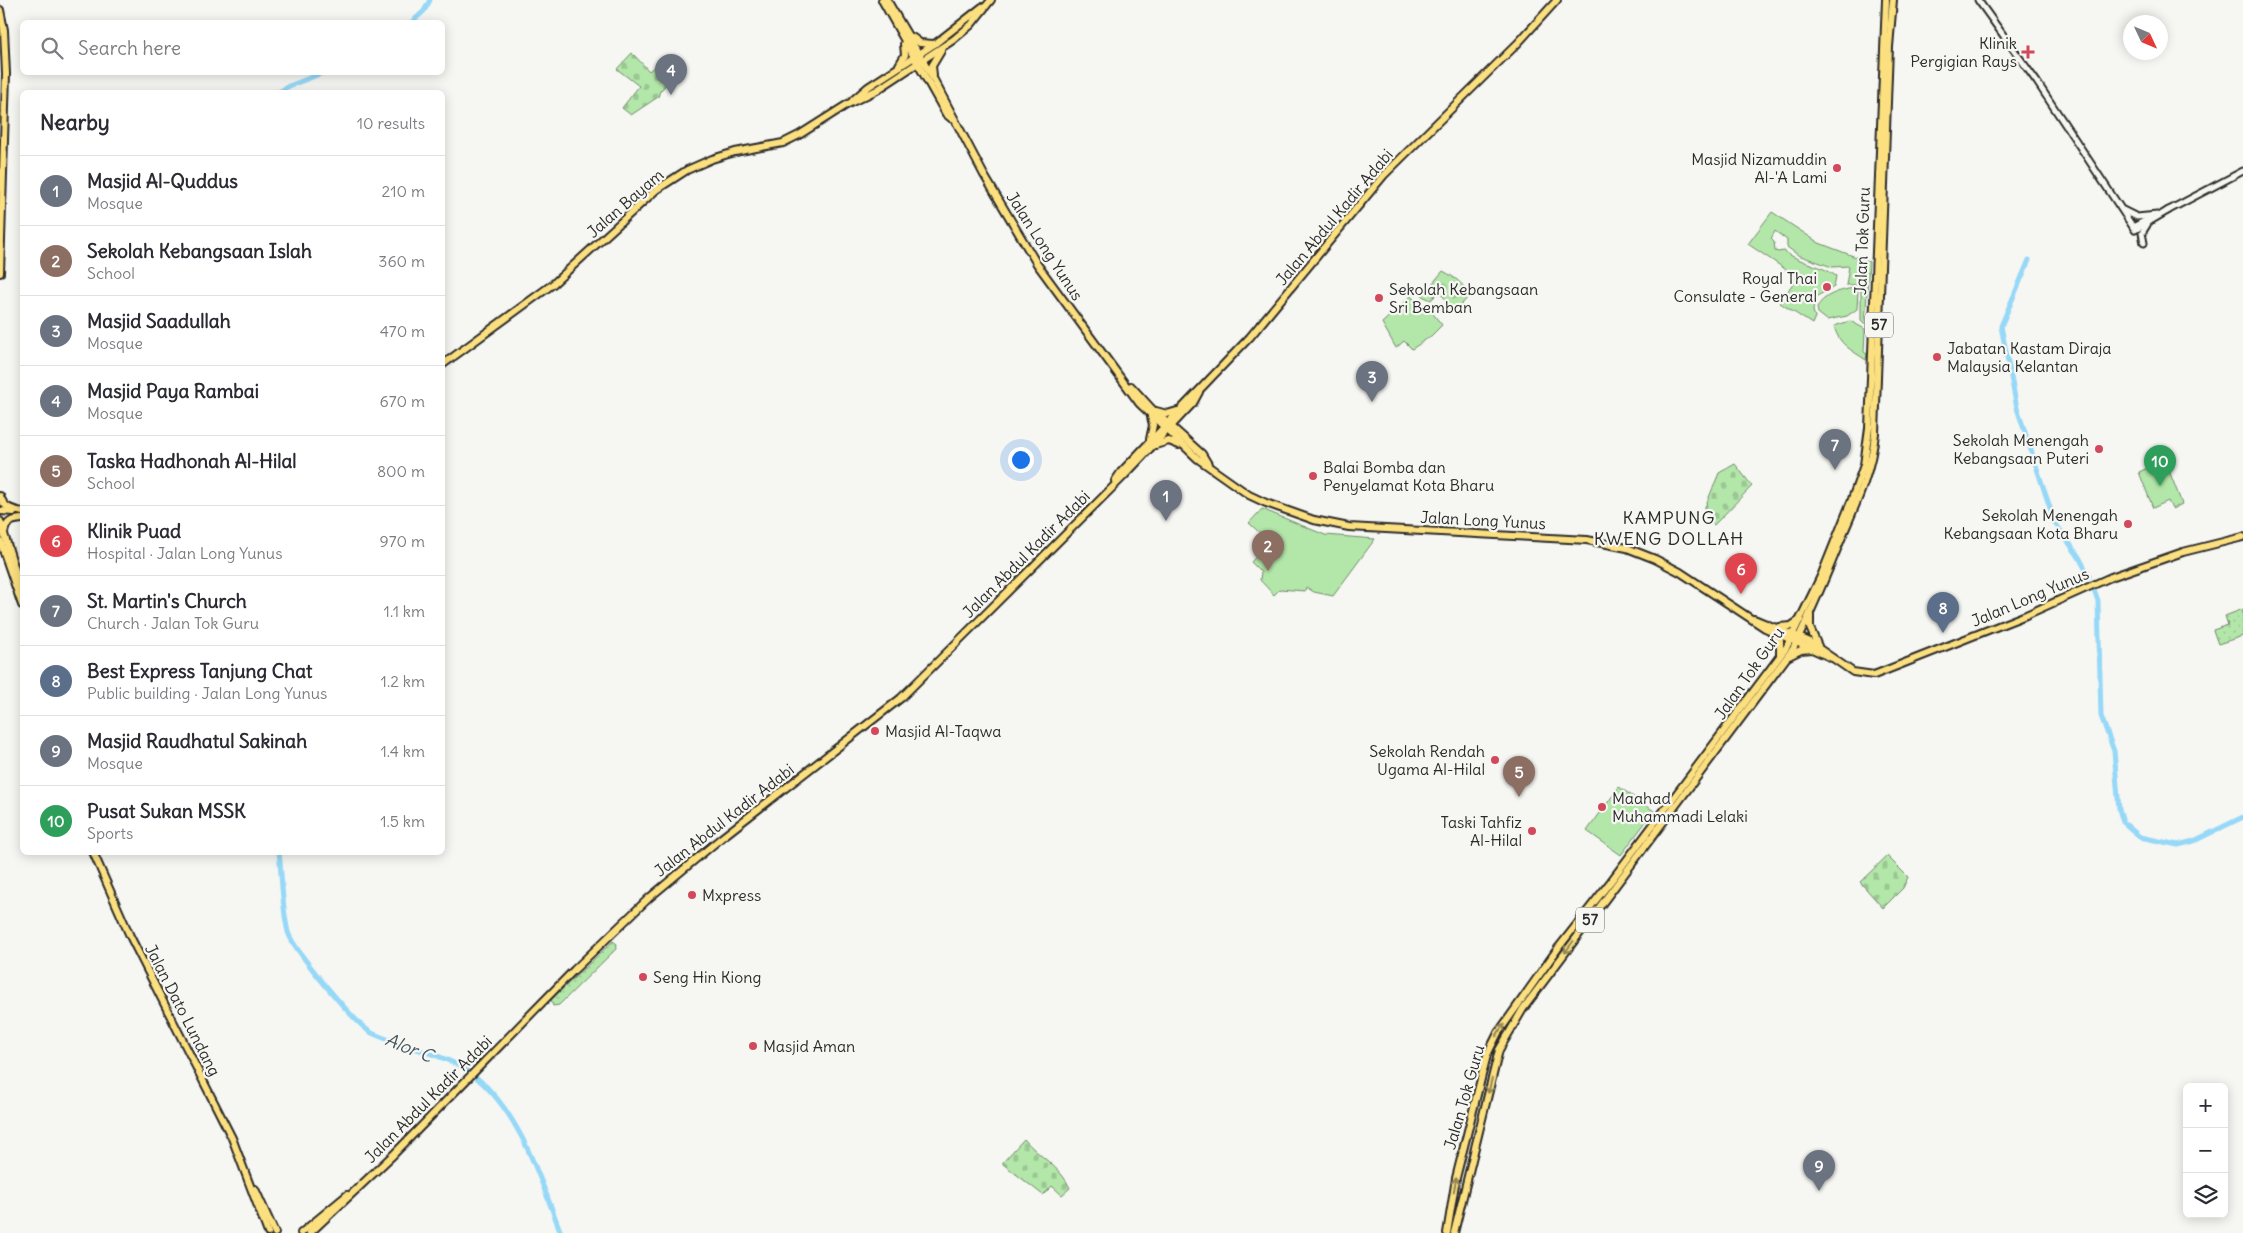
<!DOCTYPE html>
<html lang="en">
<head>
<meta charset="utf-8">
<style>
	:root { --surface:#fff; --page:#f7f7f7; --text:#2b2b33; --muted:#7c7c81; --line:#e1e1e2; --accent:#d93025 }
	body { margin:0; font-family:Delius,sans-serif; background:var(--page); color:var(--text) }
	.controls { position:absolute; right:15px; bottom:15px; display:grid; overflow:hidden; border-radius:8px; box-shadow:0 2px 12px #0003 }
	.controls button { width:45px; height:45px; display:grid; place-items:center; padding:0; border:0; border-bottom:1px solid var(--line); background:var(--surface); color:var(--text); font:25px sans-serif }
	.compass { position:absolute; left:2123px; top:15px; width:45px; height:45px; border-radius:50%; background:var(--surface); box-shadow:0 2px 12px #0003; rotate:134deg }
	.you { position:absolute; left:1020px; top:459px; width:18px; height:18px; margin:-12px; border:4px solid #fff; border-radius:50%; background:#1a73e8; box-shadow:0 0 0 8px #1a73e833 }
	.badge { display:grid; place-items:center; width:32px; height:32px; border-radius:50%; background:var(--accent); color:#fff; font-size:16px; font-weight:700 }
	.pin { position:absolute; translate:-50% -41px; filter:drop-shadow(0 1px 2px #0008) }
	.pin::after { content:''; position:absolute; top:26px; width:18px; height:15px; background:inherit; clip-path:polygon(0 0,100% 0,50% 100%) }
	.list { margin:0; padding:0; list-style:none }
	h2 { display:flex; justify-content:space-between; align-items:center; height:65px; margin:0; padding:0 20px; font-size:21px }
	h2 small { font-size:16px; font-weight:400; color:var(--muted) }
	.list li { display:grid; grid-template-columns:32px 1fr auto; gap:15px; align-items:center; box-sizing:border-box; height:70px; padding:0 20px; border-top:1px solid var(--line) }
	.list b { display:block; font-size:19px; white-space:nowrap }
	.list p { margin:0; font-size:16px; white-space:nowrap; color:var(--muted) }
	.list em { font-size:16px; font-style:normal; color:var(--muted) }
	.icon { flex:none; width:28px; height:28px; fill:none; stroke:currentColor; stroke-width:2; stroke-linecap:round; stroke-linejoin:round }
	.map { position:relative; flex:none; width:2243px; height:1233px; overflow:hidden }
	.search { position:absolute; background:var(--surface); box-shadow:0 2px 12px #0003; left:20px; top:20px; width:425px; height:55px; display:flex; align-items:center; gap:12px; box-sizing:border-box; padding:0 18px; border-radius:8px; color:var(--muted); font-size:19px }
	.panel { position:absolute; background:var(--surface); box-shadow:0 2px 12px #0003; left:20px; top:90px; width:425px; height:765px; border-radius:8px }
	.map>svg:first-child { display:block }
</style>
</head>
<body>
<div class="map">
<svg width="2243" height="1233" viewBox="0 0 2243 1233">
	<defs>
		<pattern id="cemetery-stones" width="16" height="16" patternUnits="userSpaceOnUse" patternTransform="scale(1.25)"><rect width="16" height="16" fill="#b3e7a9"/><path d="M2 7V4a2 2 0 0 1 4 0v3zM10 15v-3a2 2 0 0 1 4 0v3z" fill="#9ac692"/></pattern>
		<pattern id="park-dots" width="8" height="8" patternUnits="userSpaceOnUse" patternTransform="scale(1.25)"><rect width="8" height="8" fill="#b3e7a9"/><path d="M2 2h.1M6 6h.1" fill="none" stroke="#9ac692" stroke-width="1.8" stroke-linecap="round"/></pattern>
	</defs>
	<rect width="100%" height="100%" fill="#f6f6f2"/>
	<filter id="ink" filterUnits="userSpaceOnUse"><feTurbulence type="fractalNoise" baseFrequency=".02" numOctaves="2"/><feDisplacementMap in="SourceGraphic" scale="10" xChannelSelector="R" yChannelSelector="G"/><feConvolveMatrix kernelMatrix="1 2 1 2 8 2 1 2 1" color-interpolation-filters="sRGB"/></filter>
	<g filter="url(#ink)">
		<g fill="#b3e7a9" stroke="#6f896a">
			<path d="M1772,212L1819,243L1869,262L1865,324L1861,320V287L1860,285H1846L1849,266L1832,267L1798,255L1787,247V240L1775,231L1771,239L1774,242L1775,251L1778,252L1784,251C1801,264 1820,264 1836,276L1834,287L1815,297L1813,311L1815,317L1812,324L1780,303L1797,277L1748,244Z"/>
			<path d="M1854,288L1858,291L1857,309L1847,316L1827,320L1818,313L1817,308C1822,295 1841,290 1854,288Z"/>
			<polygon points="1411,296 1420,306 1426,305 1442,325 1431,336 1412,349 1404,341 1396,348 1382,323"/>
			<path d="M1850,321L1865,329L1864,352L1867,354L1866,360C1850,349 1839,345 1834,326Z"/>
			<polygon points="2163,461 2168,468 2182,504 2172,509 2168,501 2153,508 2139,472"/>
			<polygon points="1262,509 1325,535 1375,539 1333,596 1314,592 1306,587 1305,591 1280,589 1274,595 1260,580 1261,572 1251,562 1270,542 1249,523"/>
			<polygon points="1619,787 1654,811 1621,855 1587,831"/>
		</g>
		<g fill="url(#cemetery-stones)" stroke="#6f896a">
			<polygon points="632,53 649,71 663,59 675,76 660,91 658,97 631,115 622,108 639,86 617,69"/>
			<path d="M1443,271C1454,277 1466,284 1468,297L1455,312L1443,296L1438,293L1431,300L1422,296Z"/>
			<polygon points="1735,464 1752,486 1714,525 1703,512 1719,473"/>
			<polygon points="1887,856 1908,877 1903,888 1883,908 1860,882"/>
			<path d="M1024,1139C1039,1157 1061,1167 1070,1188L1062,1195L1052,1186L1043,1195L1003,1164V1162Z"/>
		</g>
		<g fill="url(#park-dots)" stroke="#6f896a">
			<polygon points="2243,609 2243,636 2218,644 2213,630 2228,625 2225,616"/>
			<polygon points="613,941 617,944 616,949 559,1005 553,1006 551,1000"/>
		</g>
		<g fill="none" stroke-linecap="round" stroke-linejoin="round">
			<g stroke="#96d8f7" stroke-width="5">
				<polyline points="412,22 424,11 430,0"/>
				<polyline points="279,92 289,86 325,72"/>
				<polyline points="2029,260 2001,326 2017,408 2055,523 2079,557 2089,576"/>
				<polyline points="2094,589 2098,601 2101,716 2114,751 2119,809 2123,822 2140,837 2178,845 2194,841 2243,817"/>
				<path d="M279,852C282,878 282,907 288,932C293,949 356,1025 372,1033C406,1049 448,1053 477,1078C522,1116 540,1180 561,1233"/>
			</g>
			<g stroke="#2b2b2b" stroke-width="9">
				<g id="minor">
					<polyline points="1978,0 2037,82 2135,230 2169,210"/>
					<polyline points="2123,210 2137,217 2157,215"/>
					<polyline points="2167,211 2243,171"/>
					<polyline points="2133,227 2150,218"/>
					<polyline points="2144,243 2142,233 2147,225"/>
				</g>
			</g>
			<g stroke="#2b2b2b" stroke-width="10">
				<g id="major">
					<polyline points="882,0 946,114 952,119"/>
					<polyline points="887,0 934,80 984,175 1037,264 1139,403 1198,459 1249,495 1266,503 1314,520 1349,527 1587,540 1627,548 1655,559 1680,572 1765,628 1832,658"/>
					<polyline points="0,10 4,30 6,74 0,273"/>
					<polyline points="912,37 920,43 934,44"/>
					<polyline points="899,65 905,55 904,44"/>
					<polyline points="933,75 932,66 941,51"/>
					<polyline points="853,100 868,87 936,43 982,7"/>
					<polyline points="442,365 553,284 656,190 687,170 712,159 735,152 783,143 799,135 848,104 877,90 953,40 971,25 991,0"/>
					<polyline points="1131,386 1152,409 1202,454 1208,464"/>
					<polyline points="1156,411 1167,414 1177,411"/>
					<polyline points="1150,439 1153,425 1151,417"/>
					<polyline points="1155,445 1169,441 1179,445"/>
					<polyline points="1115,481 1121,472 1250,337 1384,175 1518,43 1557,0"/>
					<path d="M0,496C4,508 11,509 22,512"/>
					<polyline points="0,511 14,512"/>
					<polyline points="0,521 22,592"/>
					<path d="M4,533C6,521 12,520 22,519"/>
					<polyline points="0,541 22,605"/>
					<polyline points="1810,615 1810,628 1818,646"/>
					<polyline points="1754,619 1808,641 1853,672 1874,675 2026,615 2111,577 2183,552 2243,537"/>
					<polyline points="1779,627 1791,626 1800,620"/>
					<polyline points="1772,633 1780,641 1780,655"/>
					<polyline points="1789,656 1801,650 1812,649"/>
					<polyline points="93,852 130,936 232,1138 268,1233"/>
					<polyline points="255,1189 275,1233"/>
					<polyline points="301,1233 347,1195"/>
					<polyline points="310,1233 393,1155 574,970 649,898 720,839 901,698 1125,475 1193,403 1199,392"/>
					<polyline points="1447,1233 1456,1178 1487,1055 1498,1033 1559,947 1611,881 1786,648 1821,576 1852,499 1864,465 1869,428 1886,0"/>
					<path d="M1454,1233L1499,1050L1523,1009L1793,649C1812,611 1828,572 1844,532C1858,500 1872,469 1875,433L1889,47L1893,0"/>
				</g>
			</g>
			<use href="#minor" stroke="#f6f6f2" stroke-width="5"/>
			<use href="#major" stroke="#fce080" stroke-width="6"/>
		</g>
		<defs><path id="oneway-shaft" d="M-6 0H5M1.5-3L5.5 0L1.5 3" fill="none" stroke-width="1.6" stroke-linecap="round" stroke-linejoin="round" transform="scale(1.25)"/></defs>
		<g stroke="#948656">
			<use href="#oneway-shaft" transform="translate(1569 947) rotate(127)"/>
			<use href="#oneway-shaft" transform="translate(1500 1030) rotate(-58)"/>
			<use href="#oneway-shaft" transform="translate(1490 1086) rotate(104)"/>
			<use href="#oneway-shaft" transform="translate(1455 1185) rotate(-80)"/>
		</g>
	</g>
	<g fill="#d1495b" stroke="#f6f6f2" stroke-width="2">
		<path d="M2025.5 44.5h5v5h5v5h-5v5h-5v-5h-5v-5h5z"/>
		<circle cx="1837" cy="168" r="5"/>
		<circle cx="1827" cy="287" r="5"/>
		<circle cx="1379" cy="298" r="5"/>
		<circle cx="1937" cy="357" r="5"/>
		<circle cx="2099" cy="449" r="5"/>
		<circle cx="1313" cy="476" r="5"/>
		<circle cx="2128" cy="524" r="5"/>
		<circle cx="875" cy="731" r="5"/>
		<circle cx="1495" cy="760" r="5"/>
		<circle cx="1602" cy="807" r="5"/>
		<circle cx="1532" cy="831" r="5"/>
		<circle cx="692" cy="895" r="5"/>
		<circle cx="643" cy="977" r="5"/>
		<circle cx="753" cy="1046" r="5"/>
	</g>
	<g text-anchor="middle" stroke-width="4.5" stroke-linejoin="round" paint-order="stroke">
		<g fill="#f6f6f2" stroke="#686867" stroke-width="1">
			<rect x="1865" y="312.5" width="28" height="25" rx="4"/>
			<rect x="1576" y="907.5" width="28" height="25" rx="4"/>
		</g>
		<g font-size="15" font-weight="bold" fill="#2b2b2b">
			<text x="1879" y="330">57</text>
			<text x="1590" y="925">57</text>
		</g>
		<g font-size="16" fill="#2b2b2b" stroke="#f6f6f2" text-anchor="start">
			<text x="2017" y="49" text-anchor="end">Klinik<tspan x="2017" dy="18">Pergigian Rays</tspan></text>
			<text x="1827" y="165" text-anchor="end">Masjid Nizamuddin<tspan x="1827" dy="18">Al-'A Lami</tspan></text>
			<text x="1817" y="284" text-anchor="end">Royal Thai<tspan x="1817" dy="18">Consulate - General</tspan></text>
			<text x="1389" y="295">Sekolah Kebangsaan<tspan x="1389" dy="18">Sri Bemban</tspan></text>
			<text x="1947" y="354">Jabatan Kastam Diraja<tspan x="1947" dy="18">Malaysia Kelantan</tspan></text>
			<text x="2089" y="446" text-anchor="end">Sekolah Menengah<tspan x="2089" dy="18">Kebangsaan Puteri</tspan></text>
			<text x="1323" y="473">Balai Bomba dan<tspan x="1323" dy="18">Penyelamat Kota Bharu</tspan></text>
			<text x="2118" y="521" text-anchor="end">Sekolah Menengah<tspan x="2118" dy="18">Kebangsaan Kota Bharu</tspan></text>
			<text x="885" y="737">Masjid Al-Taqwa</text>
			<text x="1485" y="757" text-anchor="end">Sekolah Rendah<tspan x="1485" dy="18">Ugama Al-Hilal</tspan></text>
			<text x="1612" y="804">Maahad<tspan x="1612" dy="18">Muhammadi Lelaki</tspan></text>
			<text x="1522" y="828" text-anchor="end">Taski Tahfiz<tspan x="1522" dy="18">Al-Hilal</tspan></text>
			<text x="702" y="901">Mxpress</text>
			<text x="653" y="983">Seng Hin Kiong</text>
			<text x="763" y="1052">Masjid Aman</text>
		</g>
		<g font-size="16" fill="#2b2b2b" stroke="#f6f6f2">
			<text transform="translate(625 203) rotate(-41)" y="6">Jalan Bayam</text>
			<text transform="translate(1334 217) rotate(-50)" y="6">Jalan Abdul Kadir Adabi</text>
			<text transform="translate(1862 241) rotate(-88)" y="6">Jalan Tok Guru</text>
			<text transform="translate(1045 246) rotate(57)" y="6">Jalan Long Yunus</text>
			<text transform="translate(1483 520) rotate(3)" y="6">Jalan Long Yunus</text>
			<text transform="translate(1026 554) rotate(-45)" y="6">Jalan Abdul Kadir Adabi</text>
			<text transform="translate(2030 597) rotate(-23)" y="6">Jalan Long Yunus</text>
			<text transform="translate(1749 673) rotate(-55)" y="6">Jalan Tok Guru</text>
			<text transform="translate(724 820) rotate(-38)" y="6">Jalan Abdul Kadir Adabi</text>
			<text transform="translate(183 1010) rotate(63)" y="6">Jalan Dato Lundang</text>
			<text transform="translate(1464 1097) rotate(-74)" y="6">Jalan Tok Guru</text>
			<text transform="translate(428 1099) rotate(-45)" y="6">Jalan Abdul Kadir Adabi</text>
		</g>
		<g font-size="18" letter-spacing="1" fill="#2b2b2b" stroke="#f6f6f2">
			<text x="1669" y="524">KAMPUNG<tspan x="1669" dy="21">KWENG DOLLAH</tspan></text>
		</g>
		<g font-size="18" font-style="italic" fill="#46565e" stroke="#f6f6f2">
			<text transform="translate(409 1048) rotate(22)" y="6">Alor C</text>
		</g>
	</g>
</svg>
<div class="controls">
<button>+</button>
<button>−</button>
<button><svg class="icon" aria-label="layers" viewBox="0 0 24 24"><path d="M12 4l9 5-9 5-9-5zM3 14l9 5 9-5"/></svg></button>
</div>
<svg class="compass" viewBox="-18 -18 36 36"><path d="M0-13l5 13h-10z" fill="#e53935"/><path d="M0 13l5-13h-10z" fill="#7c7c81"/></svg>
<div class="you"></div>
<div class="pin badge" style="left:1166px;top:521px;background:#6b7280">1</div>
<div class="pin badge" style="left:1268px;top:571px;background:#8d6e63">2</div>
<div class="pin badge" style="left:1372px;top:402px;background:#6b7280">3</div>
<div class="pin badge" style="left:671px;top:95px;background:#6b7280">4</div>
<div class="pin badge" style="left:1519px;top:797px;background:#8d6e63">5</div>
<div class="pin badge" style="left:1741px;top:594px;background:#e0444e">6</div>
<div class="pin badge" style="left:1835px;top:470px;background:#6b7280">7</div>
<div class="pin badge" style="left:1943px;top:633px;background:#5c6f8a">8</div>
<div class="pin badge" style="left:1819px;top:1191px;background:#6b7280">9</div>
<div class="pin badge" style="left:2160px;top:486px;background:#2e9e5b">10</div>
<div class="search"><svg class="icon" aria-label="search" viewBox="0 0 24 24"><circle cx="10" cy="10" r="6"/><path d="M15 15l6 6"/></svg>Search here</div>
<section class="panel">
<h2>Nearby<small>10 results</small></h2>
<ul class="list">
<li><span class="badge" style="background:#6b7280">1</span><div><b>Masjid Al-Quddus</b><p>Mosque</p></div><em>210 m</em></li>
<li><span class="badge" style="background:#8d6e63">2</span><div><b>Sekolah Kebangsaan Islah</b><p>School</p></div><em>360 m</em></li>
<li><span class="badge" style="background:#6b7280">3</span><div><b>Masjid Saadullah</b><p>Mosque</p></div><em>470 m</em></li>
<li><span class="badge" style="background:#6b7280">4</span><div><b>Masjid Paya Rambai</b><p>Mosque</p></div><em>670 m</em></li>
<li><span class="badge" style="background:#8d6e63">5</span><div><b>Taska Hadhonah Al-Hilal</b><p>School</p></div><em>800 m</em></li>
<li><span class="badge" style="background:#e0444e">6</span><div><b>Klinik Puad</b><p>Hospital · Jalan Long Yunus</p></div><em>970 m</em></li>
<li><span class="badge" style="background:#6b7280">7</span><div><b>St. Martin's Church</b><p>Church · Jalan Tok Guru</p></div><em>1.1 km</em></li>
<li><span class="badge" style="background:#5c6f8a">8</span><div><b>Best Express Tanjung Chat</b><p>Public building · Jalan Long Yunus</p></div><em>1.2 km</em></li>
<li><span class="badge" style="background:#6b7280">9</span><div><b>Masjid Raudhatul Sakinah</b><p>Mosque</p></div><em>1.4 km</em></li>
<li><span class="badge" style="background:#2e9e5b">10</span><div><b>Pusat Sukan MSSK</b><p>Sports</p></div><em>1.5 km</em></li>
</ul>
</section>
</div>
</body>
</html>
